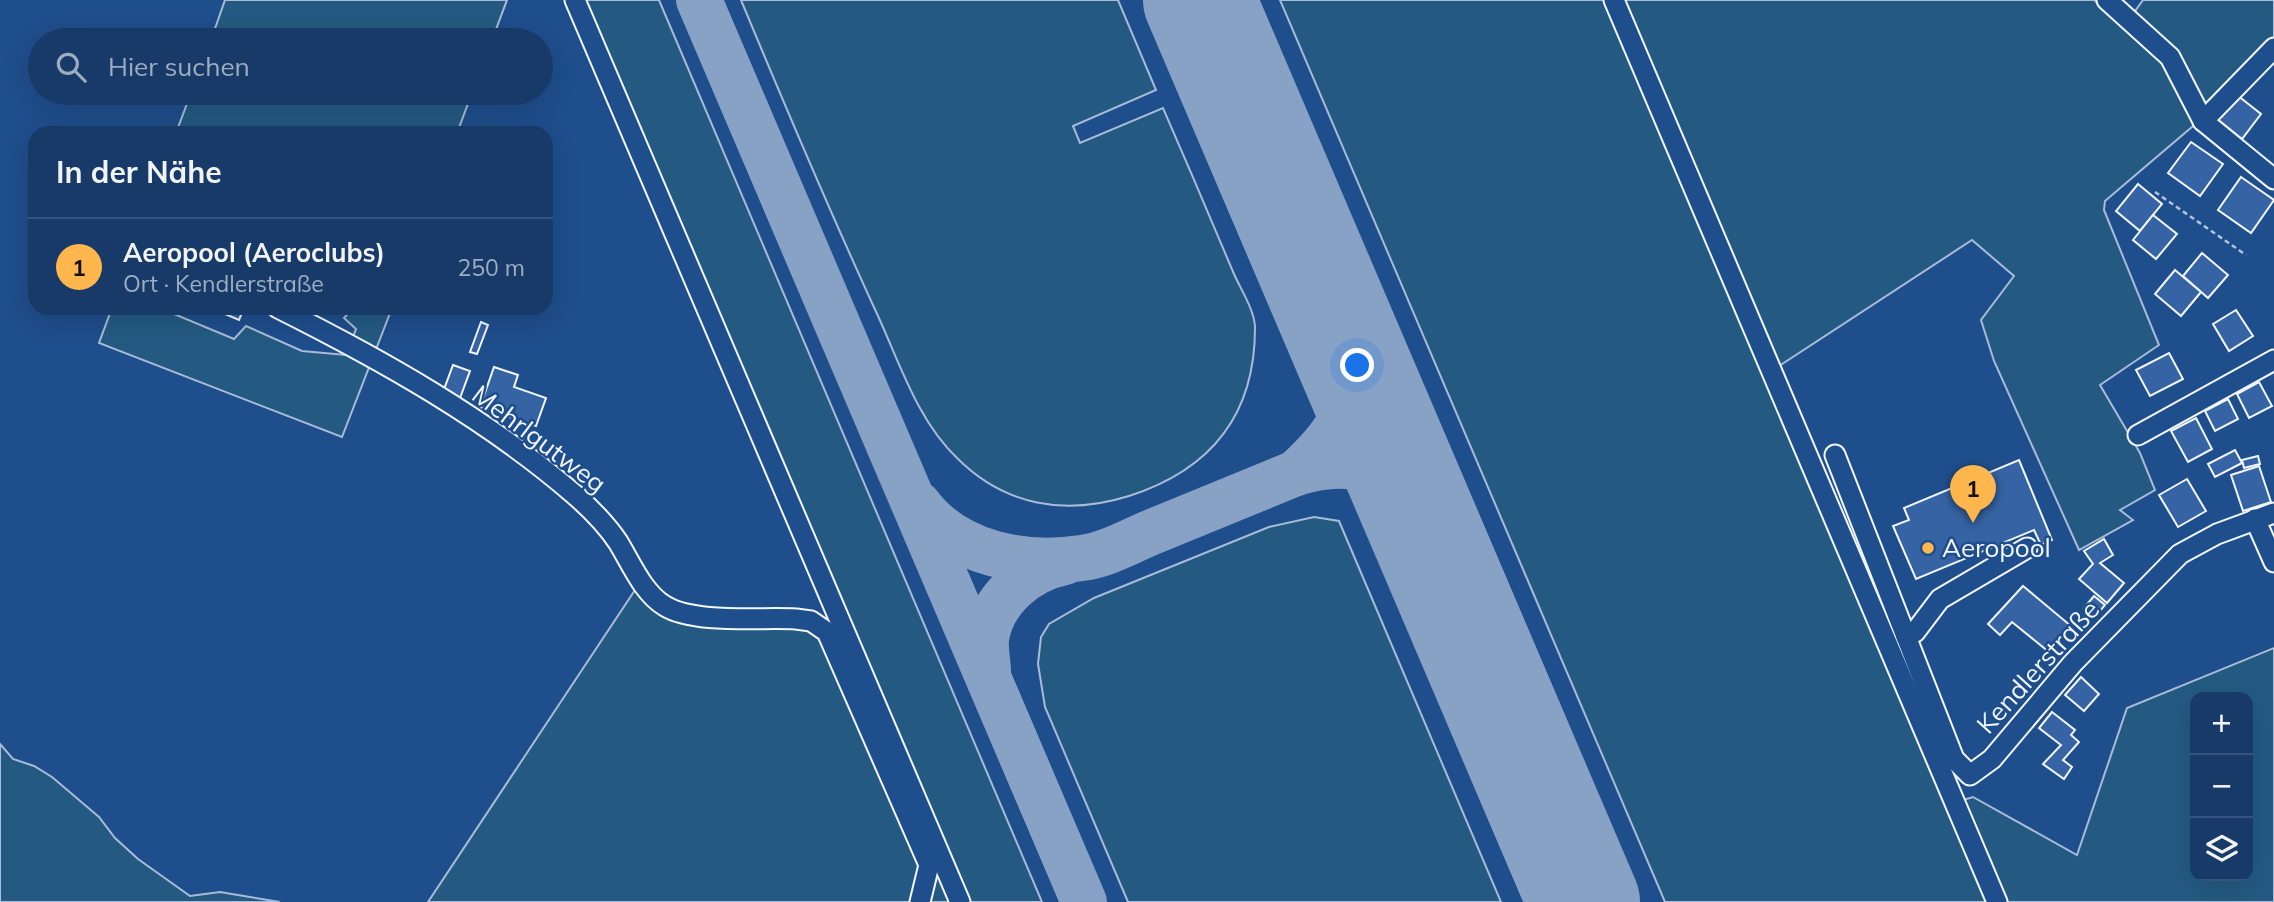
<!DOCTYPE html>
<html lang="de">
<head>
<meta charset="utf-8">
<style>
	:root { --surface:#173a69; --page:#244571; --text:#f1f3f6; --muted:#9eadc0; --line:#36547d; --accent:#ffb74d }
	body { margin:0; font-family:Mulish,sans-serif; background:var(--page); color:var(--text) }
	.controls { position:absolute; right:21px; bottom:21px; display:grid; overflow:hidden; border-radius:14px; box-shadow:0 7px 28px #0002 }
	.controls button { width:63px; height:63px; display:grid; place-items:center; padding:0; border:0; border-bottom:2px solid var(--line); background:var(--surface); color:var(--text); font:35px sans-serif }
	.you { position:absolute; left:1358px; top:366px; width:24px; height:24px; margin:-18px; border:5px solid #fff; border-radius:50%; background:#1a73e8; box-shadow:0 0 0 10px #1a73e833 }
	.badge { display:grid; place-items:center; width:46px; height:46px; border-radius:50%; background:var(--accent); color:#111; font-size:23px; font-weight:700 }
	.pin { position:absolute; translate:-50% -58px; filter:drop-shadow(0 2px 4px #0008) }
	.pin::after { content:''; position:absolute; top:37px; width:24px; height:21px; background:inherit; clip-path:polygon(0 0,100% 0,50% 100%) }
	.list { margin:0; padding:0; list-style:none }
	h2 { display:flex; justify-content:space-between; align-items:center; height:91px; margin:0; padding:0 28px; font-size:30px }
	h2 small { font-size:23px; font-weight:400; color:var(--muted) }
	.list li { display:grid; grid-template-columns:46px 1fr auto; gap:21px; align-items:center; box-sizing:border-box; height:98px; padding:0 28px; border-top:2px solid var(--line) }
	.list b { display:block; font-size:26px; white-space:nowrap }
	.list p { margin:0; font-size:23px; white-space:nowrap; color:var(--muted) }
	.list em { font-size:23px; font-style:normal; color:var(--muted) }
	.icon { flex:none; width:38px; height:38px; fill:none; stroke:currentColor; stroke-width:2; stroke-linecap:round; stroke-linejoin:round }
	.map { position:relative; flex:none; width:2274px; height:902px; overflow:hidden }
	.search { position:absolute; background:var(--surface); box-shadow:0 7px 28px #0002; left:28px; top:28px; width:525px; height:77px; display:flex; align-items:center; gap:18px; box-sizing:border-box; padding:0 24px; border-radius:38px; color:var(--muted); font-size:26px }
	.panel { position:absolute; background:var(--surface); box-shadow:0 7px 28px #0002; left:28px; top:126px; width:525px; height:189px; border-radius:21px }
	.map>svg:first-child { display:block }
</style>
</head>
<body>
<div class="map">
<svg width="2274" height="902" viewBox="0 0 2274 902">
	<rect width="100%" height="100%" fill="#1f4e8c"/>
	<g fill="#245a82" stroke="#a8bbd7" stroke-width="2" fill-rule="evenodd">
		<polygon points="225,0 507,0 492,40 211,40"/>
		<polygon points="580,0 659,0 1042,902 965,902"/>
		<path d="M741,0H1118L1156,90L1073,126L1080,143L1163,108C1187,163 1211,219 1234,274C1241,290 1255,311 1255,328C1255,416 1210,470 1129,496C1065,516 1005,506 957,458C918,421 900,364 878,316C830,212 785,106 741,0Z"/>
		<polygon points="1280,0 1607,0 1991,902 1665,902"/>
		<polygon points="1622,0 2094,0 2125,25 2143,0 2274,0 2274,41 2208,102 2193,126 2105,201 2104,210 2159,345 2100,385 2140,453 2155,490 2120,510 2133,520 2079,550 1994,361 1981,320 2014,276 1972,240 1779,366"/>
		<polygon points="191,93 472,93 457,133 176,133"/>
		<polygon points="112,308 170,308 169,312 234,339 246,326 302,351 346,355 356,329 344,318 353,308 392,308 342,437 99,343"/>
		<polygon points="1314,517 1339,521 1501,902 1128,902 1045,707 1038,664 1041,637 1049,624 1094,598 1269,527"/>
		<polygon points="639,584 651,601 784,621 825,634 951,902 428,902"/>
		<path d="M2274,648V902H2003L1960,801L1973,797L2077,855L2127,708ZM2195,697H2248V876H2195Z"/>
		<polygon points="0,744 13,759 34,766 52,777 99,817 115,838 138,859 190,896 220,892 280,902 0,902"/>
	</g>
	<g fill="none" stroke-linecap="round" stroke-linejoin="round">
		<g stroke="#88a2c6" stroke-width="46">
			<polyline points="699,0 1084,902"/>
			<path d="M1296,473C1341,432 1358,405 1346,343"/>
			<path d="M918,504C955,554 1024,567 1082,558C1106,555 1130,541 1152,532C1200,512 1248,493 1296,473C1346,458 1368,466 1410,496"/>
			<path d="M988,673C988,662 985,650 986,639C992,599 1026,570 1065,562"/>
		</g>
		<polyline stroke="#88a2c6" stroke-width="112" points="1199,0 1584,902"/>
	</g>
	<g fill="#3563a3" stroke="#f2f6ff" stroke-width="2">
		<polygon points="2237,95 2261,114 2242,139 2218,120"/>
		<polygon points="2191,142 2223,164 2200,196 2168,173"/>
		<polygon points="2241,177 2274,200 2251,233 2218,210"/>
		<polygon points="2138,184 2162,204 2140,231 2116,211"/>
		<polygon points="2153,215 2177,234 2156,259 2133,240"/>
		<polygon points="2202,253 2228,275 2208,298 2183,276"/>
		<polygon points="2175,270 2201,292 2181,316 2155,294"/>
		<polygon points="211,308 244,308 239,320"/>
		<polygon points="2236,310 2253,336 2229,351 2213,324"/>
		<polygon points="481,322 488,325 477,354 470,352"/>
		<polygon points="2169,353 2183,379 2150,396 2136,370"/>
		<polygon points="453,365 470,371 460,398 443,392"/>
		<polygon points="494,367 518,375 514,387 546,398 536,426 480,407"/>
		<polygon points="2259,382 2272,406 2249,418 2237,394"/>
		<polygon points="2228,399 2238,419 2215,431 2205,411"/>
		<polygon points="2196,418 2212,449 2188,462 2171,431"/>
		<polygon points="2235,450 2242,463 2215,477 2208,464"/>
		<polygon points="2258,456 2260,464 2244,468 2242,460"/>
		<polygon points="2019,460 2052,540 2041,545 2034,530 1916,579 1893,526 1909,520 1904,508"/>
		<polygon points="2259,466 2271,502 2243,511 2231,475"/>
		<polygon points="2187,479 2206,511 2178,527 2159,495"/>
		<polygon points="2104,539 2113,555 2100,563 2124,583 2107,603 2079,579 2093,564 2084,551"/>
		<polygon points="2023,586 2071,626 2049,652 2012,622 2000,635 1988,624"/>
		<polygon points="2094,596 2105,605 2095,617 2084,608"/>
		<polygon points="2081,677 2099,694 2084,711 2065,695"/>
		<polygon points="2052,712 2075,730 2071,735 2079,742 2063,760 2072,767 2064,779 2043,764 2061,745 2039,728"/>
	</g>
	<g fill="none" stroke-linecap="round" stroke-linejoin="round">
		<g stroke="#f2f6ff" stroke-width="23">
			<g id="minor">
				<polyline points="575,0 960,902"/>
				<polyline points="1614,0 1997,902"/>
				<polyline points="2107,0 2170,57 2203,121 2274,179"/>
				<polyline points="2203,121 2274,48"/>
				<path d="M278,308C382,360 487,419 575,495C591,509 606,524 618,542C631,563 643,593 665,606C694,624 761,617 796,619L811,621L827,632L929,865L920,902"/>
				<polyline points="2138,435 2274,360"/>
				<polyline points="1835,455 1954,759 1970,775 1992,759 2073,663 2180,554 2217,534 2274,513"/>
				<polyline points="2255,519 2274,562"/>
				<polyline points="1906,637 1915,632 1940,599 2027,548"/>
			</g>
		</g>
		<polyline stroke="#b3c4dc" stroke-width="2.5" stroke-dasharray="5 3.5" stroke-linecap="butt" points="2155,192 2246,255"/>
		<use href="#minor" stroke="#1f4e8c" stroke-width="19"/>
	</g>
	<circle fill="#ffb74d" stroke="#1f4e8c" stroke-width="2.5" cx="1928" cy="548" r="7"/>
	<g text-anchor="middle" stroke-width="5" stroke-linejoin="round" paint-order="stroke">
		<g font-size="26" fill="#f2f6ff" stroke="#1f4e8c">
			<text transform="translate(539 439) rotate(37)" y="9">Mehrlgutweg</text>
			<text transform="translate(2038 667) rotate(-48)" y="9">Kendlerstraße</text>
		</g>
		<g font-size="26" fill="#f2f6ff" stroke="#1f4e8c" text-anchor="start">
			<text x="1942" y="557">Aeropool</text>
		</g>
	</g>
</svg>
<div class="controls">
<button>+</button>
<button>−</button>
<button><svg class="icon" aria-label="layers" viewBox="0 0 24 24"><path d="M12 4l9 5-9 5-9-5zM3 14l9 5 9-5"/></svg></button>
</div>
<div class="you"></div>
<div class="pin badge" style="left:1973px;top:523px">1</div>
<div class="search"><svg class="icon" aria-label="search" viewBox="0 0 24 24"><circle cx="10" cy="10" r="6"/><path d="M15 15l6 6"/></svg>Hier suchen</div>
<section class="panel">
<h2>In der Nähe<small></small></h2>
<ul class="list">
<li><span class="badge">1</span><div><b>Aeropool (Aeroclubs)</b><p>Ort · Kendlerstraße</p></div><em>250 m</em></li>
</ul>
</section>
</div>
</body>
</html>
